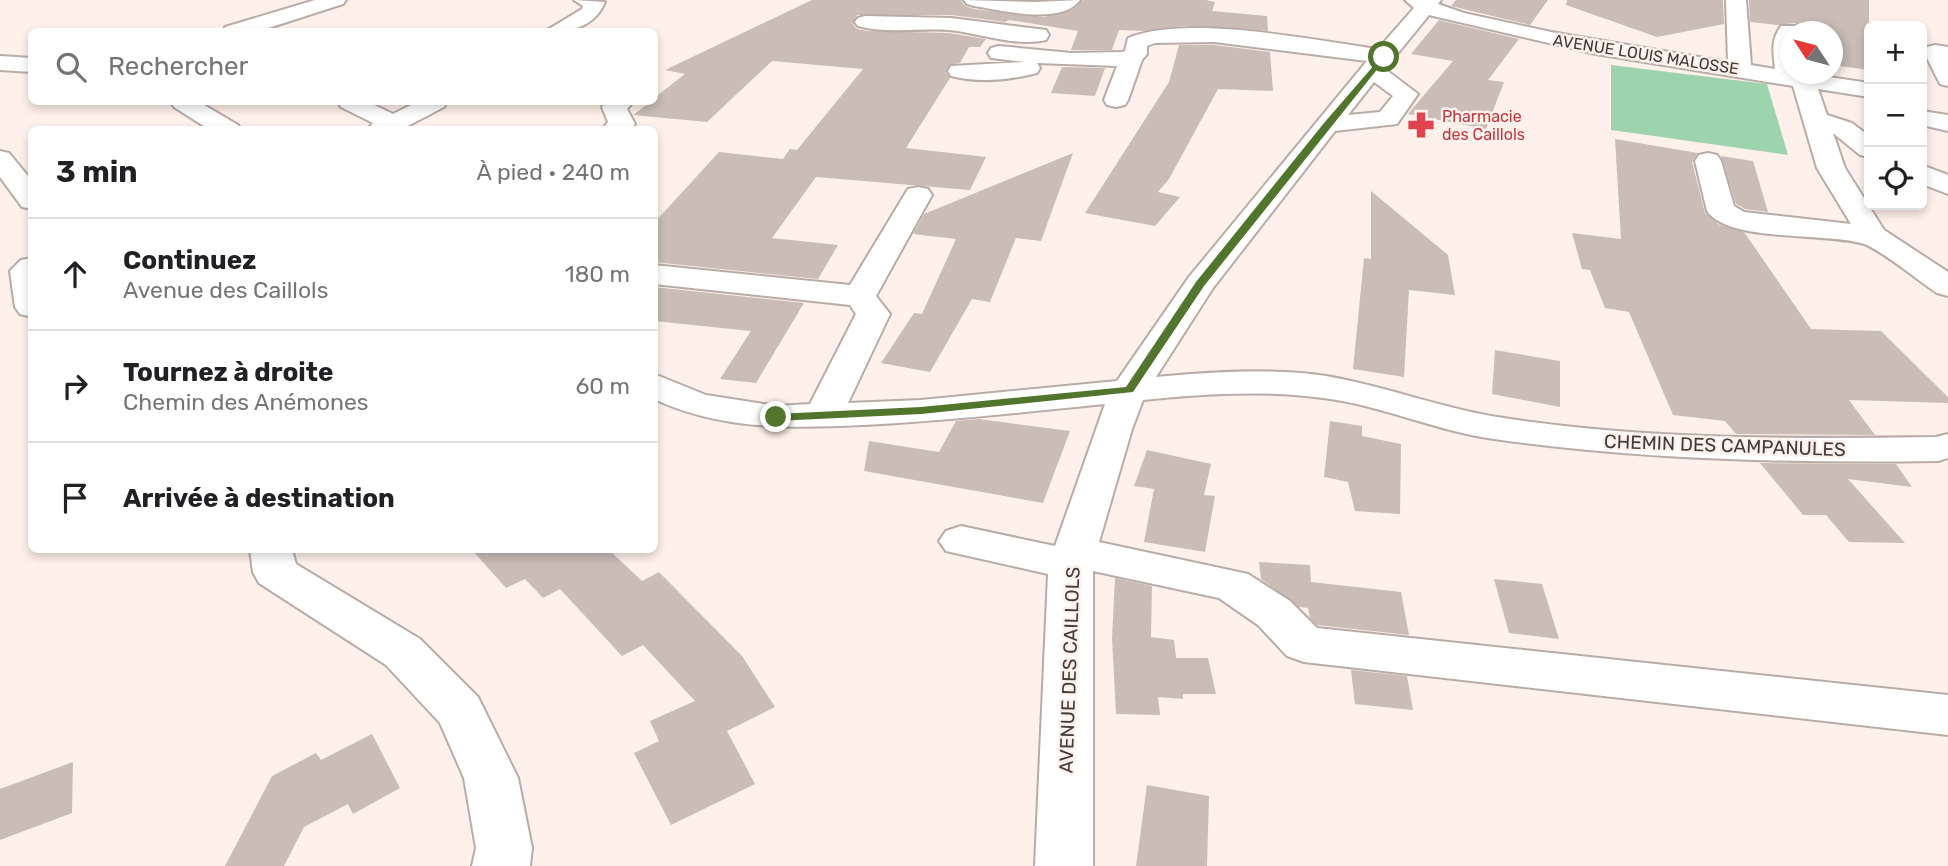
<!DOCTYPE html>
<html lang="fr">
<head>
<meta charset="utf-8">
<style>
	:root { --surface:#fff; --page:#f6f6f6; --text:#202124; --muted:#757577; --line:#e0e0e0 }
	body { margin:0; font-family:Rubik,sans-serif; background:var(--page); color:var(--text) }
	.controls { position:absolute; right:21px; top:21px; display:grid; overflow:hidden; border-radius:10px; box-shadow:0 4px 10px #0003 }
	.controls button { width:63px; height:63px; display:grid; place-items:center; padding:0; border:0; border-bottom:2px solid var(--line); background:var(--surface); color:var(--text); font:35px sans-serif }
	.compass { position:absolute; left:1780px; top:21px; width:63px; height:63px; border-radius:50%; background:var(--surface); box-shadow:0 4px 10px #0003; rotate:306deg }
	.stop { position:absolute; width:21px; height:21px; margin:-16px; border:5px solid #52752e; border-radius:50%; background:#fff }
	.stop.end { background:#52752e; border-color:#fff; box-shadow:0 2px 7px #0008 }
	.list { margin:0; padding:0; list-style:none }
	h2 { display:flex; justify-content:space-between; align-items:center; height:91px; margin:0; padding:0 28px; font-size:30px }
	h2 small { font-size:23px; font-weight:400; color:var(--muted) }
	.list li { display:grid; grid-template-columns:46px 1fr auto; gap:21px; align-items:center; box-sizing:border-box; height:112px; padding:0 28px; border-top:2px solid var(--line) }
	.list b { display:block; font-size:26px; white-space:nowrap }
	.list p { margin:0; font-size:23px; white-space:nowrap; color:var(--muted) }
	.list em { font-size:23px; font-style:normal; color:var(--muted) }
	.icon { flex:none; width:38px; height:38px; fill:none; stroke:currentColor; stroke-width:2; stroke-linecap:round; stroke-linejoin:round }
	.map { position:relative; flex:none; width:1948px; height:866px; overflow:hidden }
	.search { position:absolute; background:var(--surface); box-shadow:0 4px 10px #0003; left:28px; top:28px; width:630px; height:77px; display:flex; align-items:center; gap:18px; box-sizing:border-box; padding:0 24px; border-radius:10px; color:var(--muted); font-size:26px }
	.panel { position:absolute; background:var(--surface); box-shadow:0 4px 10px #0003; left:28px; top:126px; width:630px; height:427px; border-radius:10px }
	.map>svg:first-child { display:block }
</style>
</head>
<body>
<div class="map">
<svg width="1948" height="866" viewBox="0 0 1948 866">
	<rect width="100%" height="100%" fill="#fef0ea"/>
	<polygon fill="#9ed3af" points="1611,65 1767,84 1788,155 1611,130"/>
	<g fill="#cabdb7">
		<polygon points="812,0 961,0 965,6 974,9 1045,17 1072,10 1083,0 1206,0 1215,2 1212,11 1267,16 1268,31 1183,26 1145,31 1119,30 1112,50 1071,50 1078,31 1009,20 1005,22 951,15 857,15 853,24 857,29 868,31 949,33 986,39 980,47 969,47 960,63 949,65 946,72 950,78 906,148 986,157 970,190 816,177 772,238 838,245 818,279 654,262 654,223 719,152 783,159 790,149 797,150 863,69 772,61 707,122 633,115 650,102 654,102 654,98 685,74 665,70"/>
		<polygon points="1456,0 1548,0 1530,25 1451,6"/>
		<polygon points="1567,0 1723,0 1724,24 1657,37 1566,5"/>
		<polygon points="1749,0 1869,0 1869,70 1832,65 1832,32 1799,28 1795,23 1778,25 1750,22"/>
		<polygon points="1439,20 1519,39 1488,80 1504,82 1486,129 1408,114 1453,61 1411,54"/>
		<polygon points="1179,45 1214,45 1270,52 1273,91 1218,89 1169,179 1158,192 1180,197 1155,226 1085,213 1169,82"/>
		<polygon points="1062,67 1105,68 1095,96 1051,93"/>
		<polygon points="1615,139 1698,153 1692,162 1705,213 1718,224 1744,232 1811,329 1881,331 1948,397 1948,403 1849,400 1875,435 1736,434 1725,421 1673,415 1629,312 1605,308 1590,270 1582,269 1572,233 1621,239"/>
		<polygon points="1073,153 1041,241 1016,238 990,302 972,299 930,372 881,363 914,313 922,314 956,239 913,234 924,214"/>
		<polygon points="1721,156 1753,161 1768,212 1745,209 1736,204"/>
		<polygon points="1371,191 1448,255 1455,295 1409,290 1404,377 1353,369 1364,258 1371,259"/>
		<polygon points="654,287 804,303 756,383 720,379 751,331 654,321"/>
		<polygon points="1495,350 1560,361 1560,407 1492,394"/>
		<polygon points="979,419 1070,431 1043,503 864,471 869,441 939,452 956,421"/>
		<polygon points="1330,421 1362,426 1362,436 1401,444 1400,514 1355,511 1348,482 1324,477"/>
		<polygon points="1147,450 1211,464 1204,495 1215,496 1205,552 1144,542 1154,489 1134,486"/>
		<polygon points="1760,463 1896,464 1912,487 1848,479 1905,543 1849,542 1826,515 1803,515"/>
		<polygon points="472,550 609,550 642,581 659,572 742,656 775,707 727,731 755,784 671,825 634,753 659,741 650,721 695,701 643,645 622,656 560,589 543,598 525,579 506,588"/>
		<polygon points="1259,562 1310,565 1311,582 1401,592 1409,635 1317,625 1310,618 1308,608 1299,607 1261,579"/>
		<polygon points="1115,578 1152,586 1151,637 1174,640 1176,658 1208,658 1216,694 1183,694 1183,699 1158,697 1160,715 1116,714 1112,638"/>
		<polygon points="1494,579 1542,584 1559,639 1509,633"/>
		<polygon points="1351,670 1407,676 1413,710 1355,704"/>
		<polygon points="372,734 400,788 353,814 348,804 304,827 284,866 225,866 272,776 316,753 321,760"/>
		<polygon points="73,762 72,813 0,840 0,789"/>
		<polygon points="1147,785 1209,796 1207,866 1136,866"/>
	</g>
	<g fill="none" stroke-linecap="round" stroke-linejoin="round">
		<g stroke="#b9aca6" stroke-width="4">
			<g id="minor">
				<polygon points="315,0 346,0 343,4 256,32 223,32 225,27"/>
				<path d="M574,0L605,2C594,28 570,32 544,32L582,9L583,6Z"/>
				<path d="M964,0L1035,2L1080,0C1061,26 1001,10 974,6L967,4Z"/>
				<path d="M1405,0H1441L1438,4L1464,13L1551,32L1728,62L1726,0H1746L1751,65L1775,69C1773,52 1771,40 1781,26H1795L1798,32H1790V74H1809L1869,83V97L1818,89L1827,115L1852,123L1869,136V157L1860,155L1833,133L1845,168L1884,230L1948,272V296L1937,293C1920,282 1880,249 1864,244C1827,232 1729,243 1707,211L1695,161L1699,155L1708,153L1717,155L1721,161L1734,206L1744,212L1851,224L1817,168L1793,86L1596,54L1429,15L1385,69L1418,94L1397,124L1335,131L1213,288L1156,377C1206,372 1276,368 1326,376C1381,385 1435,406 1491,416C1638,440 1788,439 1936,437L1948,434V458L1938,461C1789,463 1641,460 1494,439C1436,431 1381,405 1323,398C1265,390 1202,394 1143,400L1132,429L1099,542L1248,574L1290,601L1317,628L1948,695V735L1304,662L1287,656L1258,625L1219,598L1093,571V866H1035L1048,574L946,551L939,541L946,531L961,526L1055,546L1105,404C1024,412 945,421 864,425C791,428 723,431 654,399V374L706,395L776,406L810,404L856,314L850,305L654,284V265L850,285L908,189L918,187L928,189L932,195L876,296L890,314L848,403L921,400L1117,381L1189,277L1367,61L1214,42L1155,43L1147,46V54L1142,60L1128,100L1125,105L1116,107L1107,105L1104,100L1117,66L1037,63L1040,68L1037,73C1010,80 978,83 951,76L948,71L951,66L1024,62L991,58L988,53L991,48L999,46L1071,53L1122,52L1125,51L1128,38C1189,14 1311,40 1378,49L1414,8ZM1374,82L1393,96L1380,112L1348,115Z"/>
				<path d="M865,16L951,18L1046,30L1049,35L1046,40C1014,47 980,33 949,30C920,28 887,34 858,26L855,22L858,18Z"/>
				<polygon points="1935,45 1948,47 1948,86 1940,84 1924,52 1927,47"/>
				<polygon points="0,56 32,58 32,72 0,70"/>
				<polygon points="171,102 199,102 238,125 241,130 210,130 174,107"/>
				<polygon points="338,102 368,102 393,114 417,102 447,102 444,107 400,130 367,130 373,123 341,107"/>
				<polygon points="605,102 633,102 627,109 635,124 631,129 602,130 608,122 602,107"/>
				<polygon points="1922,111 1948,115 1948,131 1922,125"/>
				<polygon points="0,151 9,153 32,181 32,209 22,207 0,177"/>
				<polygon points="1922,165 1948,175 1948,194 1922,184"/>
				<polygon points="32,258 32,317 20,314 15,307 10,271 21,260"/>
				<polygon points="250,550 292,550 296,564 420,639 478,697 518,778 532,848 530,866 472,866 476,848 464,778 440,723 386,665 259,583 253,572"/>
			</g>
		</g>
		<use href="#minor" fill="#fff" fill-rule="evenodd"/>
	</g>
	<polygon fill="#52752e" points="1382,56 1387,57 1204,286 1133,392 921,414 776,421 771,417 776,414 921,407 1126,387 1196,282 1324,123"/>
	<defs>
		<g id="pharmacy-bare" transform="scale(2.1)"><path d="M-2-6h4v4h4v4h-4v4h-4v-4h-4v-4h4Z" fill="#e0444e" stroke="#fef0ea" stroke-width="2.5" paint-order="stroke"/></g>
	</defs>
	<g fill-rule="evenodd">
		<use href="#pharmacy-bare" x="1421" y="125"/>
	</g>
	<g text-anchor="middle" stroke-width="5" stroke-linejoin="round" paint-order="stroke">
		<g font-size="16" fill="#413b39" stroke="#fef0ea">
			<text transform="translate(1646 54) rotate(9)" y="6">AVENUE LOUIS MALOSSE</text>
		</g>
		<g font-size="16" fill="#be3a42" stroke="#fef0ea" text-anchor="start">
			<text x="1442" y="122">Pharmacie<tspan x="1442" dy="18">des Caillols</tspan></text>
		</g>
		<g font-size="19" fill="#413b39" stroke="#fef0ea">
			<text transform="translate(1725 445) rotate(2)" y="7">CHEMIN DES CAMPANULES</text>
			<text transform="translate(1069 670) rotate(-88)" y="7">AVENUE DES CAILLOLS</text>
		</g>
	</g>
</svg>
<div class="controls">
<button>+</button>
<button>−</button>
<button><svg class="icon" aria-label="locate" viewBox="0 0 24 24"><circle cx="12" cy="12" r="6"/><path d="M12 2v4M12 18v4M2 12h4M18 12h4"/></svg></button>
</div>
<svg class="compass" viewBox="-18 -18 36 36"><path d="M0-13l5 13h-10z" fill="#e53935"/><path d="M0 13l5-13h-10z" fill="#757577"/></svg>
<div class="stop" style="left:1384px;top:57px"></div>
<div class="stop end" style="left:776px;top:417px"></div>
<div class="search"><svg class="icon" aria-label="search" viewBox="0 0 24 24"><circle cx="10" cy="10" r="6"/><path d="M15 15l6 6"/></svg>Rechercher</div>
<section class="panel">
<h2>3 min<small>À pied · 240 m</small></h2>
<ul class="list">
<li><svg class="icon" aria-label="ahead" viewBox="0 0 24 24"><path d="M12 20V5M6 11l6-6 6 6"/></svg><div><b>Continuez</b><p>Avenue des Caillols</p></div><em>180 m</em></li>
<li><svg class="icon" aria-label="right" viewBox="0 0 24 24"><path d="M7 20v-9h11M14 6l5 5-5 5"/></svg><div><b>Tournez à droite</b><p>Chemin des Anémones</p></div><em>60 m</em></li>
<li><svg class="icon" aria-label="arrive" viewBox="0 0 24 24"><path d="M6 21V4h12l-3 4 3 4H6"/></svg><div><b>Arrivée à destination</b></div></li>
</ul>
</section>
</div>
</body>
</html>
